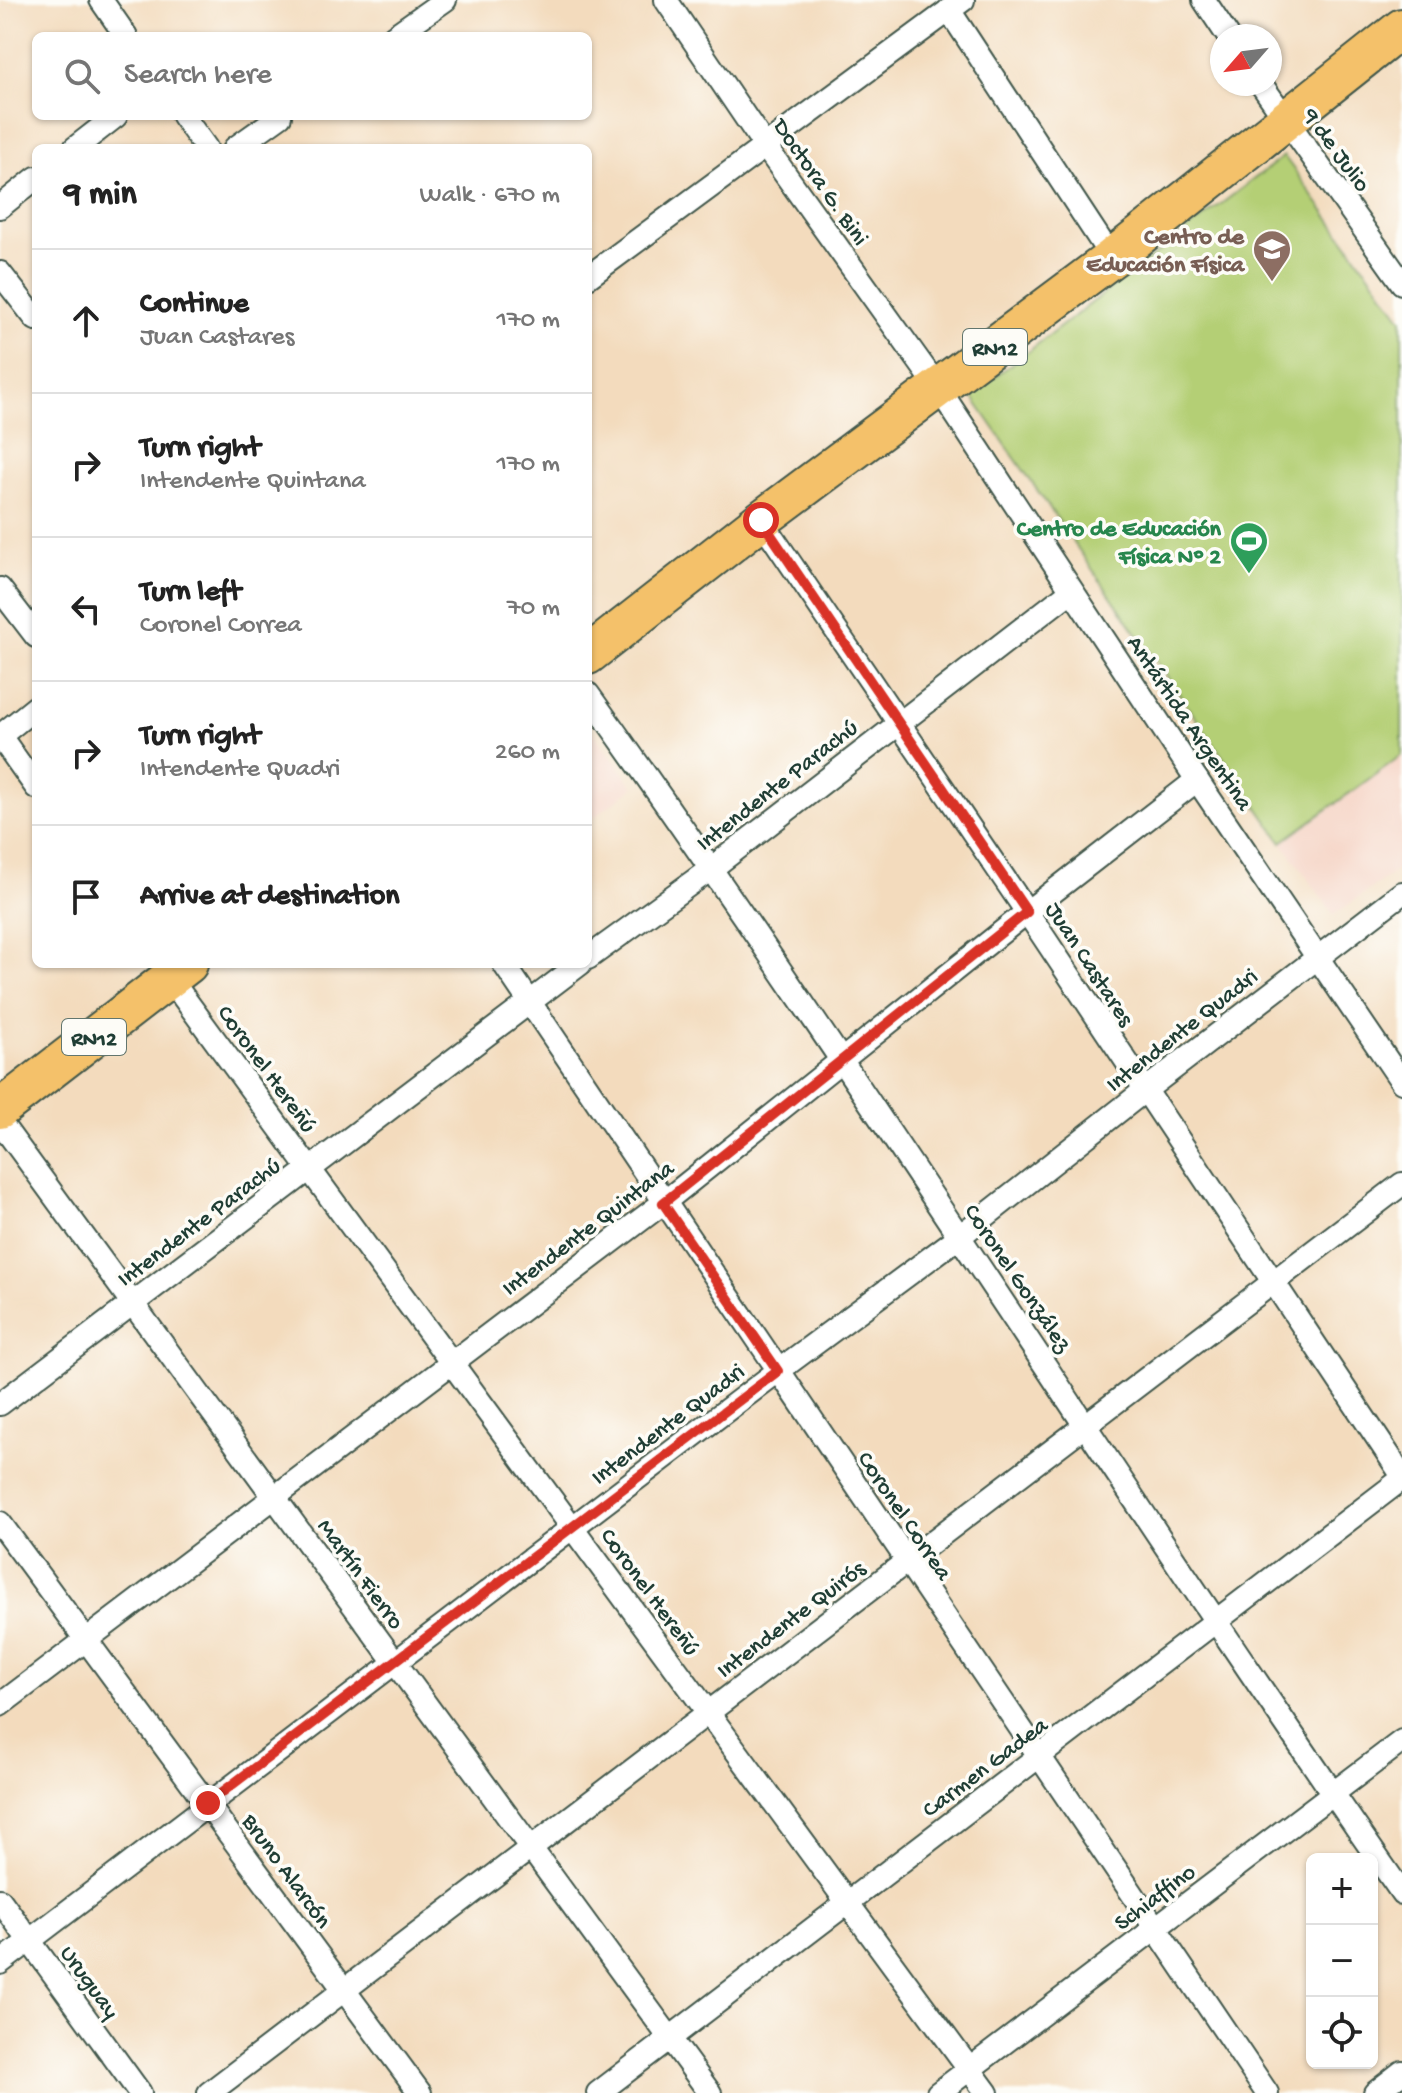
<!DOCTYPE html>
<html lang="en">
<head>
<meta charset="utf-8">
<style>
	:root { --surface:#fff; --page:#f2f2f2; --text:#222; --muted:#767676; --line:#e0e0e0 }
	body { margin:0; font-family:"Gochi Hand",sans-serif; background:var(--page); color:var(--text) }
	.controls { position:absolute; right:24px; bottom:24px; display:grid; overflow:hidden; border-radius:12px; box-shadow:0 2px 6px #0004 }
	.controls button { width:72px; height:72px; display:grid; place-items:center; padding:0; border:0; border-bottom:2px solid var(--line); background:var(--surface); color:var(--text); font:40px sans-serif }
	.compass { position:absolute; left:1210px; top:24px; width:72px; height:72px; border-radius:50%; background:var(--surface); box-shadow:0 2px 6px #0004; rotate:242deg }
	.stop { position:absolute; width:24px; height:24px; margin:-18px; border:6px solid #d93025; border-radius:50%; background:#fff }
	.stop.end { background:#d93025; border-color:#fff; box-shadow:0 2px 8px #0008 }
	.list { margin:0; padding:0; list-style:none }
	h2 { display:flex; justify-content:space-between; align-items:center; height:104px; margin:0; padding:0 32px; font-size:34px }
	h2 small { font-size:26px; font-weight:400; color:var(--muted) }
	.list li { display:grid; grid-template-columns:52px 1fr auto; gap:24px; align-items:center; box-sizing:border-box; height:144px; padding:0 32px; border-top:2px solid var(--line) }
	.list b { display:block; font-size:30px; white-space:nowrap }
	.list p { margin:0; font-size:26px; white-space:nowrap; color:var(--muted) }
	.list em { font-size:26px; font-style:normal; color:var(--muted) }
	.icon { flex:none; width:44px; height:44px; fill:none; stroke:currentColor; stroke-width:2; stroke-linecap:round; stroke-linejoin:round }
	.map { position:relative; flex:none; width:1402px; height:2093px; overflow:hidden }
	.search { position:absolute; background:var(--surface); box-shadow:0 2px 6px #0004; left:32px; top:32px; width:560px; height:88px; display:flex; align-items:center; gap:20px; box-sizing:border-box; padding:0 28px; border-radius:12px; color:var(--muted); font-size:30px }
	.panel { position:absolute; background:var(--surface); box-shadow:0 2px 6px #0004; left:32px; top:144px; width:560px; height:824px; border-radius:12px }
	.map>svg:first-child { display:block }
</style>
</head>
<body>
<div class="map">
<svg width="1402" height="2093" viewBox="0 0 1402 2093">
	<rect width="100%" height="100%" fill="#fdfcf7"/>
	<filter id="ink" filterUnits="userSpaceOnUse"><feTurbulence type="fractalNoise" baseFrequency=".0125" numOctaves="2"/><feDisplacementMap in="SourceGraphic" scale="16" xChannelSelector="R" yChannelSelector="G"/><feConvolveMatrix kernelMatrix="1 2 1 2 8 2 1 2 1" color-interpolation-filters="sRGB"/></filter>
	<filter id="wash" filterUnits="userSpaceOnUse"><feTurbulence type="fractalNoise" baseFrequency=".006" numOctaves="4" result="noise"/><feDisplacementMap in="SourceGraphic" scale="32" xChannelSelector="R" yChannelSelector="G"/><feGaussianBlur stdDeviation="1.8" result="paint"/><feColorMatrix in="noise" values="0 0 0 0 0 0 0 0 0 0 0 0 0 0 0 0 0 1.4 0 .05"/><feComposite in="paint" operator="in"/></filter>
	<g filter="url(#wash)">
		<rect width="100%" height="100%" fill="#f3dbbd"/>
		<g fill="#f5d2c3">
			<polygon points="588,726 634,787 588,822"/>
			<polygon points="1402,755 1402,866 1334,915 1282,842"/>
		</g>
		<polygon fill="#b4cf75" stroke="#6a8654" stroke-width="2" points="1284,156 1402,319 1402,755 1282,842 971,395"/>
	</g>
	<g filter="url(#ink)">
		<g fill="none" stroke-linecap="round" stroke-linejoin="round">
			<g stroke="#3f5549" stroke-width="26">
				<g id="street">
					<polyline points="101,0 126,36"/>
					<polyline points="666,0 765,146 939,389 1197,780 1402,1082"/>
					<polyline points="1204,0 1228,36"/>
					<polyline points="949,10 1112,258"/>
					<polyline points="394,36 445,0"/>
					<polyline points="1261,84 1402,283"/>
					<polyline points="183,116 206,148"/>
					<polyline points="75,148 116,116"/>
					<polyline points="235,148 280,116"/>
					<polyline points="0,207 36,178"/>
					<polyline points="0,273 36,319"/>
					<polyline points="588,277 963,0"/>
					<polyline points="761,520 1027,912 1402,1475"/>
					<polyline points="0,589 36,636"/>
					<path d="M588,694C869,1087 1125,1497 1402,1893"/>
					<polyline points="0,736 36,787"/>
					<polyline points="0,736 36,707"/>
					<polyline points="588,958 712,868 1071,591"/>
					<polyline points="504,964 1267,2093"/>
					<polyline points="165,972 987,2093"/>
					<polyline points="0,1122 710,2093"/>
					<polyline points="0,1404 580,964"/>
					<polyline points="0,1523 420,2093"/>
					<polyline points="0,1705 663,1203 1027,912 1197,780"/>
					<polyline points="0,1900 140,2093"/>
					<polyline points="0,1963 778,1371 960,1236 1144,1091 1402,893"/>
					<polyline points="209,2093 1402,1184"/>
					<polyline points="598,2093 1402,1479"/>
					<polyline points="938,2093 1402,1741"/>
					<polyline points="1375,2093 1402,2072"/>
				</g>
			</g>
			<g stroke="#3f5549" stroke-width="42">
				<g id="highway">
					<polyline points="588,655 761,520 1112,258 1402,28"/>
					<polyline points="0,1109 188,964"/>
				</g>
			</g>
			<use href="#street" stroke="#fff" stroke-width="22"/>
			<use href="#highway" stroke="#f4c16a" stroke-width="38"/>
		</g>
	</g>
	<g fill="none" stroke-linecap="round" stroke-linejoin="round" filter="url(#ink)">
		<polyline stroke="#d93025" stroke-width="10" points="208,1803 778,1371 663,1203 1027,912 761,520"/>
	</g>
	<defs>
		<g id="school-pin" transform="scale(2)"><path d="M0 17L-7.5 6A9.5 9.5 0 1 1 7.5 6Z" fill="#8d6e63" stroke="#fdfcf7"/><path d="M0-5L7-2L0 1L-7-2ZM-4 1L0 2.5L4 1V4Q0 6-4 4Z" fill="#fff"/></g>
		<g id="stadium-pin" transform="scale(2)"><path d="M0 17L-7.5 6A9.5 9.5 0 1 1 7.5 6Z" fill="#2e9e5b" stroke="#fdfcf7"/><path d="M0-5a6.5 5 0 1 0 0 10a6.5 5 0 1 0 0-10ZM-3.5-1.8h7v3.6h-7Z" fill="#fff"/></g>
	</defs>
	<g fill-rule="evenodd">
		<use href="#school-pin" x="1272" y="249"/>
		<use href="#stadium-pin" x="1249" y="541"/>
	</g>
	<g text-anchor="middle" stroke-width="7" stroke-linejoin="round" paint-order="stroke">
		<g fill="#fdfcf7" stroke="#62766e" stroke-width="2">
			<rect x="963" y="329" width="64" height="36" rx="6"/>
			<rect x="62" y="1019" width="64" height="36" rx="6"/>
		</g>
		<g font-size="22" font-weight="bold" fill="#1f3d34">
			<text x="995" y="355">RN12</text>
			<text x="94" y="1045">RN12</text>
		</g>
		<g font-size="24" fill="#1f3d34" stroke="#fdfcf7">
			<text transform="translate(1338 149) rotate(54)" y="8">9 de Julio</text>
			<text transform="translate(822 181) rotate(55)" y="8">Doctora G. Bini</text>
			<text transform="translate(1191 722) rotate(56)" y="8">Antártida Argentina</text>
			<text transform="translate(776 784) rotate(-38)" y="8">Intendente Parachú</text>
			<text transform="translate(1091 963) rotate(57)" y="8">Juan Castares</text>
			<text transform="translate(1181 1029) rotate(-38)" y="8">Intendente Quadri</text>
			<text transform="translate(268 1068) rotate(54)" y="8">Coronel Hereñú</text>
			<text transform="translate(198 1221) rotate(-37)" y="8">Intendente Parachú</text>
			<text transform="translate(587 1227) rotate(-37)" y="8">Intendente Quintana</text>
			<text transform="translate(1019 1277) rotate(56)" y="8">Coronel González</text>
			<text transform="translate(667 1423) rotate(-37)" y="8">Intendente Quadri</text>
			<text transform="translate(906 1515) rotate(56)" y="8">Coronel Correa</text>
			<text transform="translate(362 1573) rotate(54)" y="8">Martín Fierro</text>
			<text transform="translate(651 1591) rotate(54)" y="8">Coronel Hereñú</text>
			<text transform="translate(790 1618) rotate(-37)" y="8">Intendente Quirós</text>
			<text transform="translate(984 1766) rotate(-37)" y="8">Carmen Gadea</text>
			<text transform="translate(288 1870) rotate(54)" y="8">Bruno Alarcón</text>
			<text transform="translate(1154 1896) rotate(-37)" y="8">Schiaffino</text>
			<text transform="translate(91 1981) rotate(54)" y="8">Uruguay</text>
		</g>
		<g font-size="24" font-weight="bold" fill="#785e54" stroke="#fdfcf7" text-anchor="end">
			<text x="1244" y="243">Centro de<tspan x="1244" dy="28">Educación Física</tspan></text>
		</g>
		<g font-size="24" font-weight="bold" fill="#27864d" stroke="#fdfcf7" text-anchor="end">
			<text x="1221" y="535">Centro de Educación<tspan x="1221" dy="28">Física Nº 2</tspan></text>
		</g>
	</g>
</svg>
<div class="controls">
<button>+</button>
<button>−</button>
<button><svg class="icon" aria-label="locate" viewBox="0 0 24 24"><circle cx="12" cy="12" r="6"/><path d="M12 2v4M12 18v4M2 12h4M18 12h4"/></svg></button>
</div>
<svg class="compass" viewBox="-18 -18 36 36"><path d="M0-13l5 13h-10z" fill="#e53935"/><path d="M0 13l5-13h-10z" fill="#767676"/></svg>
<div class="stop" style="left:761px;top:520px"></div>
<div class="stop end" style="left:208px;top:1803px"></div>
<div class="search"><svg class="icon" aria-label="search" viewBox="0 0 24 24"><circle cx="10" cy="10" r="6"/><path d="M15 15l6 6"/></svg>Search here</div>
<section class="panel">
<h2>9 min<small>Walk · 670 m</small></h2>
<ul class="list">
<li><svg class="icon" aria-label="ahead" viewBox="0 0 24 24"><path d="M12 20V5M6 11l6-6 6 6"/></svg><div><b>Continue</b><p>Juan Castares</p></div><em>170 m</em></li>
<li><svg class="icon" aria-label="right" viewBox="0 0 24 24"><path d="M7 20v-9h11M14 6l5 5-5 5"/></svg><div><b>Turn right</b><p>Intendente Quintana</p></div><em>170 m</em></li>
<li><svg class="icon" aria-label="left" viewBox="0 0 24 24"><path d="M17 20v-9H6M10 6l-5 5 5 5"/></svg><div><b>Turn left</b><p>Coronel Correa</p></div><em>70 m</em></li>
<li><svg class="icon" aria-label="right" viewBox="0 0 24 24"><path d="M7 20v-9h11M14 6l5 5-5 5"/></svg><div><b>Turn right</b><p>Intendente Quadri</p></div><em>260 m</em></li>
<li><svg class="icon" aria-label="arrive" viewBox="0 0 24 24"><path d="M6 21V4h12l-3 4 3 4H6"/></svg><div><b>Arrive at destination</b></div></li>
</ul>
</section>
</div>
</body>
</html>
